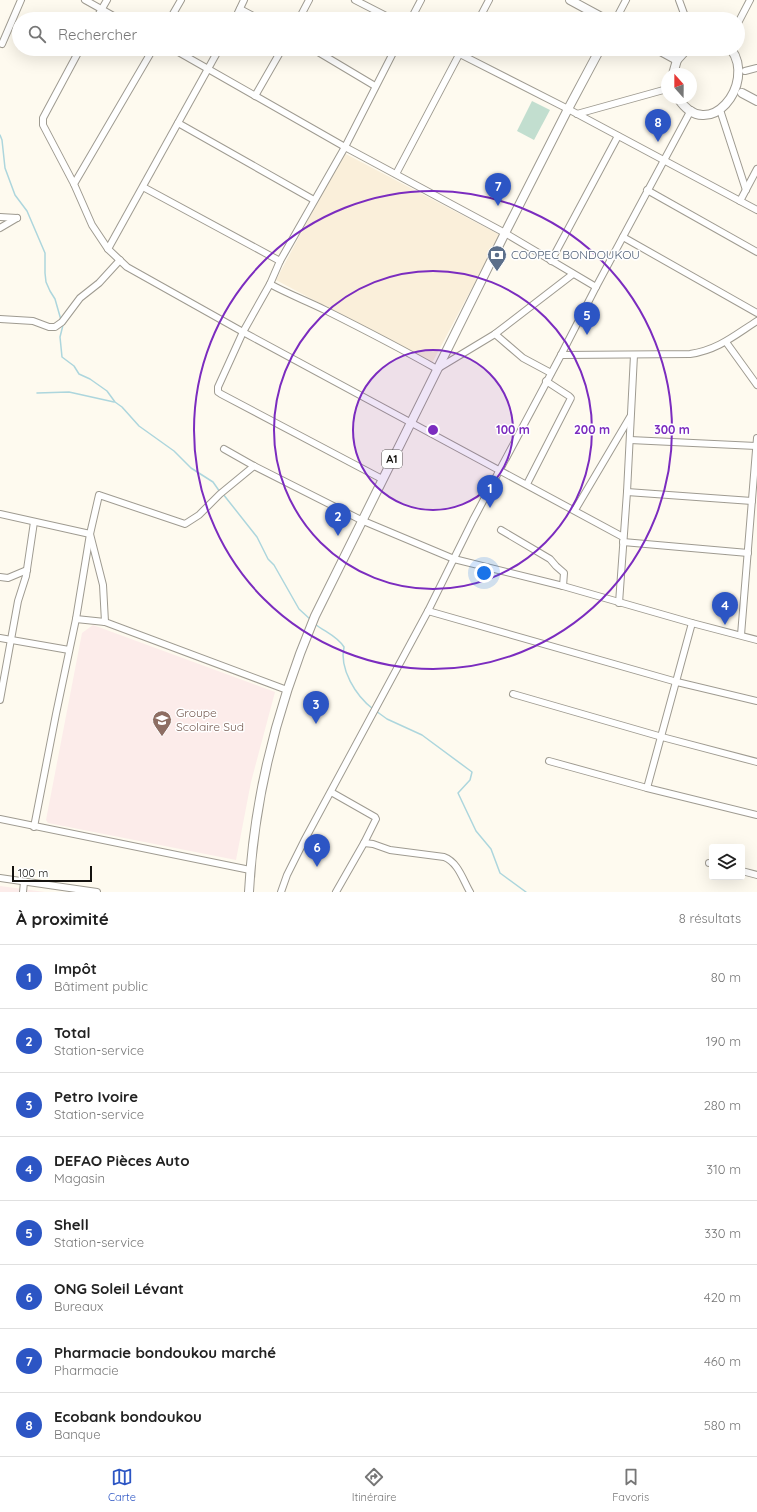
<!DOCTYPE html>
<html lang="fr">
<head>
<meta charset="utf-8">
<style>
	:root { --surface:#fff; --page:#f2f2f2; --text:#222; --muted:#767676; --line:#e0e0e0; --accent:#2c55c4 }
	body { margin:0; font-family:Quicksand,sans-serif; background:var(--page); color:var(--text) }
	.controls { position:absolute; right:12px; bottom:12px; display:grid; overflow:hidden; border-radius:4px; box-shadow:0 4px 16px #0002 }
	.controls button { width:36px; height:36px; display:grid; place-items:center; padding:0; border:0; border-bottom:1px solid var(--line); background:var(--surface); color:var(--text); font:20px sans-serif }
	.compass { position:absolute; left:661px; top:68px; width:36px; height:36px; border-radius:50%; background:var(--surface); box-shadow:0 4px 16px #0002; rotate:339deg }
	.scale { position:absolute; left:12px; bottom:10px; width:80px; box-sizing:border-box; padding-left:4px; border:2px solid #14120f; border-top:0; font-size:11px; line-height:14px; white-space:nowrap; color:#14120f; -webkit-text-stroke:3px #fff; paint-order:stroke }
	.you { position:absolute; left:484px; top:573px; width:14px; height:14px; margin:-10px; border:3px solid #fff; border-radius:50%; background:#1a73e8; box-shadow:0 0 0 6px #1a73e833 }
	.badge { display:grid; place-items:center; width:26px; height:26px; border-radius:50%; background:var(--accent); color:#fff; font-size:13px; font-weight:700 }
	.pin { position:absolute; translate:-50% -33px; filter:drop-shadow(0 1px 2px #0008) }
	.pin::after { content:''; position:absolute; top:21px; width:14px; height:12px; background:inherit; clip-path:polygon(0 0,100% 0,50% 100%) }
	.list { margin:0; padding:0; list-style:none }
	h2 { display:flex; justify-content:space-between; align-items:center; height:52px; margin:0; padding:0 16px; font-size:17px }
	h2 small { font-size:13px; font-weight:400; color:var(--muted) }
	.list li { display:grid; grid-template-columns:26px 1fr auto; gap:12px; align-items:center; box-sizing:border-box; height:64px; padding:0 16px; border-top:1px solid var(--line) }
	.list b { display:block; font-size:15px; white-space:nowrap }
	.list p { margin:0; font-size:13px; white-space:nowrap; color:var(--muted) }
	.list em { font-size:13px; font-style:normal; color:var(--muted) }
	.icon { flex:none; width:22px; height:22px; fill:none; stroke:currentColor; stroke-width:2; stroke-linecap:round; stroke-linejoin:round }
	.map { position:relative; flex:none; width:757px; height:892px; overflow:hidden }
	.search { position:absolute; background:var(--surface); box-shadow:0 4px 16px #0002; left:12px; right:12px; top:12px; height:44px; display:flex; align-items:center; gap:10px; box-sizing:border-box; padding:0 14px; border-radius:22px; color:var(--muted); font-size:15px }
	.sheet { height:564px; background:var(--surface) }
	nav { display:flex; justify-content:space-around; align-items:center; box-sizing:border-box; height:56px; border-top:1px solid var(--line); background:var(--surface); font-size:11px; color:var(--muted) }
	nav a { display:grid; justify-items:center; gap:2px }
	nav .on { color:var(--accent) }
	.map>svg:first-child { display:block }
</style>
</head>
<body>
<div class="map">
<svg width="757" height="892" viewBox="0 0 757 892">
	<rect width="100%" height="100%" fill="#fefaef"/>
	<polygon fill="#faefda" points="344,153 500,235 432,363 276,280"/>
	<g fill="#fcecea">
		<polygon points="93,625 275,692 251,782 236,860 48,823 46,820 82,633"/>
		<polygon points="0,886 45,892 0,892"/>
	</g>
	<polygon fill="#c2decf" points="532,101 550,110 534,140 517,131"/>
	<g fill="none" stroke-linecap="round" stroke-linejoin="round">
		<g stroke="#add6dd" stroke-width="1.5">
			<polyline points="0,135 2,140 5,168 15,195 27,211 45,253 45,273 46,282 50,291 55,299 61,320"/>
			<polyline points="63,325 60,337 62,357 74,366 79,374 90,379 107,391 115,402 122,407 139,426 174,451 191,468 213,482 220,492"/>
			<polyline points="37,393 69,392 114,402"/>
			<polyline points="223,494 257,537 268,559 274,565 299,609 311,620"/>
			<path d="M315,624C325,632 337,636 344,647C339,669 356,696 373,709"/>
			<polyline points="376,711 387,719 422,735 472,772 470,780 458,793 476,831 491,849 500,873 526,892"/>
		</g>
		<g stroke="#9f9b91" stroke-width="8">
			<g id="minor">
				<polyline points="85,0 119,19"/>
				<polyline points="355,0 392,19"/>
				<polyline points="679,0 686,19"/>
				<polyline points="240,9 259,19"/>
				<polyline points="96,19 107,0"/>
				<polyline points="170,19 181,0"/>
				<polyline points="235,19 244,0"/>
				<polyline points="299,19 309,0"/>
				<polyline points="411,19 421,0"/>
				<polyline points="479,19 489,0"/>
				<polyline points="616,19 626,0"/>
				<polyline points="738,23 750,0"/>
				<polyline points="2,44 21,0"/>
				<polyline points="153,49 74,184 92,225 108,249 127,267 243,332 623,537"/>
				<polyline points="173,49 345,147 505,233 596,287"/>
				<polyline points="313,49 375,86"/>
				<polyline points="450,49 568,109 757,210"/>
				<polyline points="745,71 757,68"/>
				<polyline points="255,96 282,49"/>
				<polyline points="721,113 746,190"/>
				<polyline points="577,114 667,89"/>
				<polyline points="178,123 314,200"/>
				<polyline points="396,174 462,49"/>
				<polyline points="74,184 43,125 43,118 80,49"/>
				<polyline points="143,187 280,261"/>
				<polyline points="647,190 757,252"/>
				<polyline points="740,201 757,169"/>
				<polyline points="0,217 17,218"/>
				<polyline points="0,228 17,218"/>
				<polyline points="623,237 757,313"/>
				<polyline points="108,249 219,49"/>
				<polyline points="551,261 618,136"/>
				<path d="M270,284C288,294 307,301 325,310C363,329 400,348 437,369L495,334L573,274"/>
				<polyline points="0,319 33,321 49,327 55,327 62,322 80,298 99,283 120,260"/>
				<polyline points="495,334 523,358 551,373"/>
				<polyline points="726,342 757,385"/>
				<path d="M561,355L690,354C718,350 735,335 757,321"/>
				<polyline points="630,440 756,446"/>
				<polyline points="224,449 254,466 361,520 454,559 563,586 692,623 757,640"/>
				<polyline points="382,479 221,394 218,392 218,387 243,332 270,284 280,261 345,147 395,49"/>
				<polyline points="527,484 571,398 569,396 546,381"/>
				<polyline points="627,492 752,501"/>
				<polyline points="575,510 630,417"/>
				<polyline points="0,514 90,534 103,585 105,622"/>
				<polyline points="501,530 550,559 556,566 564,573 563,586"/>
				<polyline points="623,542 748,553"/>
				<polyline points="0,577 8,578 27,570"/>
				<polyline points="619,603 627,492 634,355"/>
				<polyline points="428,611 677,682 757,701"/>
				<polyline points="76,619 105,622 287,690"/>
				<polyline points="692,623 647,788 757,815"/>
				<polyline points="741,635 757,438"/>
				<polyline points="0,638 69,650"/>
				<polyline points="513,694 662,737 757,762"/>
				<polyline points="0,700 18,601 26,576 34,522"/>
				<polyline points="549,761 647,788"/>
				<path d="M331,792L375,817L376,819L364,843L373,844L390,850L444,857C458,862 463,880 470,892"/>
				<polyline points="0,819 250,870"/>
				<polyline points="34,827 56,714 76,619 90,534 99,495 185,524 199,515 220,494 254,466"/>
				<polyline points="709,863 712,863"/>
				<polyline points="742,871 757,875"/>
				<polyline points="0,878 97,892"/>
				<polyline points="23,892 24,882"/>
				<polyline points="281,892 287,875 304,841 428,611 473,520 561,355 596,287 691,110"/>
				<polyline points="336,892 364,843"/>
			</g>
		</g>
		<g stroke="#9f9b91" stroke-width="10">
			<g id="major">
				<polyline points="570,0 605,19"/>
				<polyline points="657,49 677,60"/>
				<polyline points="673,74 677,60 687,49"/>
				<polyline points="742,93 757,101"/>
				<path d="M678,98C708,145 757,84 731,49"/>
				<path d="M249,892C254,797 278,704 315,616L505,233L568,109L600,49"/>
			</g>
		</g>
		<use href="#minor" stroke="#fff" stroke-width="6"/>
		<use href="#major" stroke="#fff" stroke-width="8"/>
	</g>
	<circle cx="433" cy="430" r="80" fill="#7b2cbf" fill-opacity=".12"/>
	<g fill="none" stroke="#7b2cbf" stroke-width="2">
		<circle cx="433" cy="430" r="80"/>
		<circle cx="433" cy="430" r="159"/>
		<circle cx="433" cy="430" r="239"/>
	</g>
	<defs>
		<g id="bank-pin" transform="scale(1)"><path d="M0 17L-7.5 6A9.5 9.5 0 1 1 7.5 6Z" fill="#5c6f8a" stroke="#fff"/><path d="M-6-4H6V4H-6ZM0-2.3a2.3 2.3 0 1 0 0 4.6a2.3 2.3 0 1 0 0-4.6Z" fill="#fff"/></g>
		<g id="school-pin" transform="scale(1)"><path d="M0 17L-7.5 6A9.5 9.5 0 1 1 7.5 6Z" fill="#8d6e63" stroke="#fff"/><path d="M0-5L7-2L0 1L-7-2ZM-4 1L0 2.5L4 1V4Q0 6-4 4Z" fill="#fff"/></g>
	</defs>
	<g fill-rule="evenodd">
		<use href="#bank-pin" x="497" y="255"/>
		<use href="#school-pin" x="162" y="720"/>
	</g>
	<g text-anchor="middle" stroke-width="3" stroke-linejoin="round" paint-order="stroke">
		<rect fill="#fff" stroke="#5a5957" stroke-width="1" x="382" y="450" width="20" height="18" rx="3"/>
		<g font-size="11" font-weight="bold" fill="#14120f">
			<text x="392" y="463">A1</text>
		</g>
		<g font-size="12" fill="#4e5e75" stroke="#fff" text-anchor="start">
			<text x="511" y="259">COOPEC BONDOUKOU</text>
		</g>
		<g font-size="12" fill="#785e54" stroke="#fff" text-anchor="start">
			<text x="176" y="717">Groupe<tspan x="176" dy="14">Scolaire Sud</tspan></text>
		</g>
	</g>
	<circle cx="433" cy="430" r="6" fill="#7b2cbf" stroke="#fff" stroke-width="2"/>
	<g font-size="12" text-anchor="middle" font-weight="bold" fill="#7b2cbf" stroke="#fff" stroke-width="3" stroke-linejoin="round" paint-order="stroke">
		<text x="513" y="434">100 m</text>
		<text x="592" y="434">200 m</text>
		<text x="672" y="434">300 m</text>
	</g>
</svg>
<div class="controls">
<button><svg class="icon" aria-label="layers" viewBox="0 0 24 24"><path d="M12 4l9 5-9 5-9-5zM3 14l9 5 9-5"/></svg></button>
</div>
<svg class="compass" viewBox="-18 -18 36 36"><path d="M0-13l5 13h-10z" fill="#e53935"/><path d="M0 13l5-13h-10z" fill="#767676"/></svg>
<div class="scale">100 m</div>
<div class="you"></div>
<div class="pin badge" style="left:490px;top:508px">1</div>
<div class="pin badge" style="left:338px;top:536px">2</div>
<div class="pin badge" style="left:316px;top:724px">3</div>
<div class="pin badge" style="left:725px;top:625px">4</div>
<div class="pin badge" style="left:587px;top:335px">5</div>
<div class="pin badge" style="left:317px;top:867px">6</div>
<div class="pin badge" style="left:498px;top:206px">7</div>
<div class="pin badge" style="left:658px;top:142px">8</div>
<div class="search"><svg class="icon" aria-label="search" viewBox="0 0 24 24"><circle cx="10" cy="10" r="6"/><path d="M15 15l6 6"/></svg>Rechercher</div>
</div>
<section class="sheet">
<h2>À proximité<small>8 résultats</small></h2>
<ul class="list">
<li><span class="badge">1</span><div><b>Impôt</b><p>Bâtiment public</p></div><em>80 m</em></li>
<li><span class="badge">2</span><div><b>Total</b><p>Station-service</p></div><em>190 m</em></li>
<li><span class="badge">3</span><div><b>Petro Ivoire</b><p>Station-service</p></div><em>280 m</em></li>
<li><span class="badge">4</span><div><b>DEFAO Pièces Auto</b><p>Magasin</p></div><em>310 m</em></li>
<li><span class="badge">5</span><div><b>Shell</b><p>Station-service</p></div><em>330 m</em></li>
<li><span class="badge">6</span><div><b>ONG Soleil Lévant</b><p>Bureaux</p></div><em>420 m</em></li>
<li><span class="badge">7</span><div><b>Pharmacie bondoukou marché</b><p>Pharmacie</p></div><em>460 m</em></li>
<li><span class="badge">8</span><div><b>Ecobank bondoukou</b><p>Banque</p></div><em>580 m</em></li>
</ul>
</section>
<nav>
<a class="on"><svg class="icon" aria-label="map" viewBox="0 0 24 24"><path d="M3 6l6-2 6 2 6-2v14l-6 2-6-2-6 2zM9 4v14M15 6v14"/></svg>Carte</a>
<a><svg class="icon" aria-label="directions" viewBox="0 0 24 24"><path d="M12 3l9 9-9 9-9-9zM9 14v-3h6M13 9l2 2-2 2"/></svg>Itinéraire</a>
<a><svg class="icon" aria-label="saved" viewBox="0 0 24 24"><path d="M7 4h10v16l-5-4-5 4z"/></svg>Favoris</a>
</nav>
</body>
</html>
